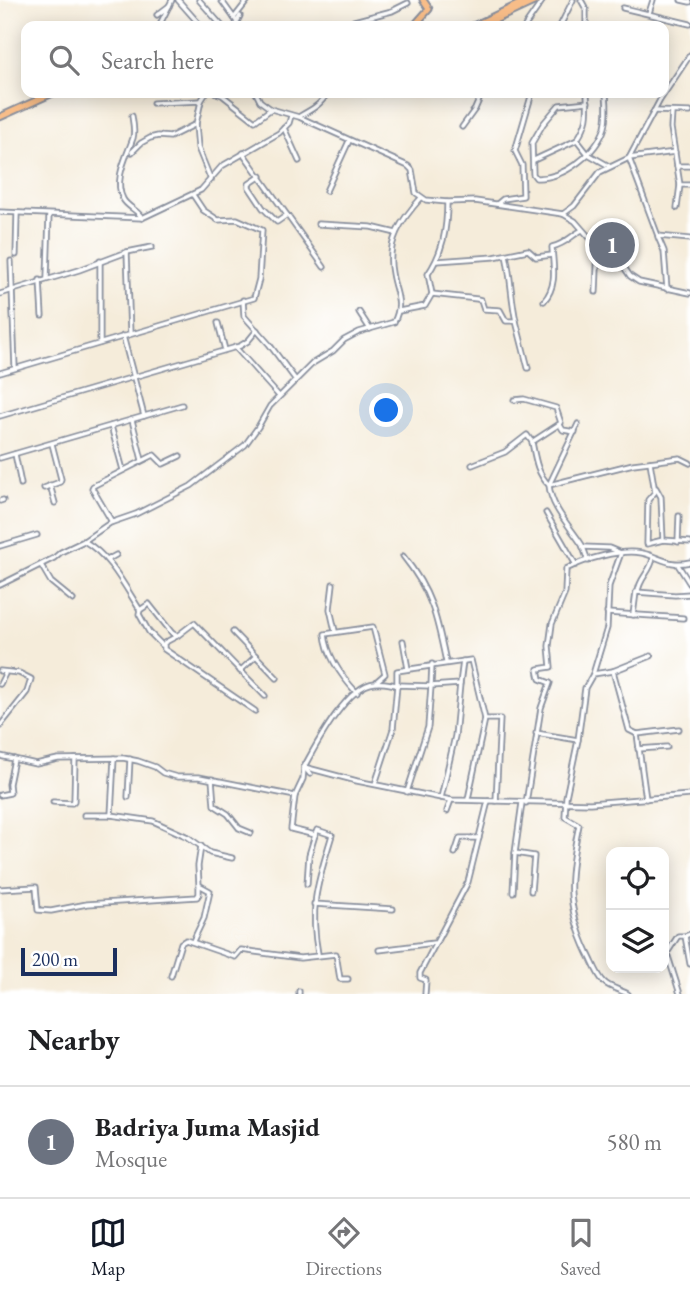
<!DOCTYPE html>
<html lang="en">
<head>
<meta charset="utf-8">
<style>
	:root { --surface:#fff; --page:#f2f2f2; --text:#202124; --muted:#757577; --line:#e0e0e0; --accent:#111827 }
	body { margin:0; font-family:"EB Garamond",serif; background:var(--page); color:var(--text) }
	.controls { position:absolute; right:21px; bottom:21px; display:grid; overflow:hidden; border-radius:14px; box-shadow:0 4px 18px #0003 }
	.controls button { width:63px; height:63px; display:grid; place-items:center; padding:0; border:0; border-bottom:2px solid var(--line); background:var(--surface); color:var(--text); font:35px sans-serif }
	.scale { position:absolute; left:21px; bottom:18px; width:96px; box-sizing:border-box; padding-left:7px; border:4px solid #1b2f5e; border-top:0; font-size:19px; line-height:24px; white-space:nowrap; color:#1b2f5e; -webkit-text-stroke:5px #fff; paint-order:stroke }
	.you { position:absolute; left:387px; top:411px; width:24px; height:24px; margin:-18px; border:5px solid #fff; border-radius:50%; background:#1a73e8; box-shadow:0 0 0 10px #1a73e833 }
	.badge { display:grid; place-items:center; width:46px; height:46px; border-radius:50%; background:var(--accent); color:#fff; font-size:23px; font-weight:700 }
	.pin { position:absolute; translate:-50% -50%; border:4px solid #fff; box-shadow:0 2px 7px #0006 }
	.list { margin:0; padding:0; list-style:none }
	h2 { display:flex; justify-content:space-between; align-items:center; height:91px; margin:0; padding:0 28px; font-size:30px }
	h2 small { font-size:23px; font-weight:400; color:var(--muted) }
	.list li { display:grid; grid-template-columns:46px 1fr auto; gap:21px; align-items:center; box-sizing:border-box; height:112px; padding:0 28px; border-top:2px solid var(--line) }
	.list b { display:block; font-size:26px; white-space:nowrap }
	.list p { margin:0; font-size:23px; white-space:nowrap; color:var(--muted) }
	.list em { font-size:23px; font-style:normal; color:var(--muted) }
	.icon { flex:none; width:38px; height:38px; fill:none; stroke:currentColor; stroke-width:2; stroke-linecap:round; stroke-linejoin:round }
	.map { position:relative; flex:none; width:690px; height:994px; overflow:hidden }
	.search { position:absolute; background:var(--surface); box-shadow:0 4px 18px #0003; left:21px; right:21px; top:21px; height:77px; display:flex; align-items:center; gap:18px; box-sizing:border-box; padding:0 24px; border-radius:14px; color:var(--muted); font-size:26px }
	.sheet { height:203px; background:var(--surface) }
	nav { display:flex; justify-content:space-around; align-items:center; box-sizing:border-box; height:98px; border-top:2px solid var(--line); background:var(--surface); font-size:19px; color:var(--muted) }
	nav a { display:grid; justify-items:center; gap:4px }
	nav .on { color:var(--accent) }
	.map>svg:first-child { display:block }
</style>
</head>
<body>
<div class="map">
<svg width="690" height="994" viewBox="0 0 690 994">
	<rect width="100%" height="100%" fill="#fff"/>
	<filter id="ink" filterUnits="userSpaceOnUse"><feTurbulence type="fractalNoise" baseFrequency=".0143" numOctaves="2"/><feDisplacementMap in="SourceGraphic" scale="14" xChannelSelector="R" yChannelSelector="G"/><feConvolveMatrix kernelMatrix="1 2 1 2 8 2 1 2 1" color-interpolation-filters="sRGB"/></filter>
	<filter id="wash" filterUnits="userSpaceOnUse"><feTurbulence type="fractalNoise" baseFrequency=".00686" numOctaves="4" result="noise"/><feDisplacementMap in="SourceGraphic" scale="28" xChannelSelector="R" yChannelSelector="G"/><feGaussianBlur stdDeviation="1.57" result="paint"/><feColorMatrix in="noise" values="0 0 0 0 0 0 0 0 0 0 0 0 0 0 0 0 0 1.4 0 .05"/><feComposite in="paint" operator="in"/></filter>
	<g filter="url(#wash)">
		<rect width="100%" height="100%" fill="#f5ecda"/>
	</g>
	<g filter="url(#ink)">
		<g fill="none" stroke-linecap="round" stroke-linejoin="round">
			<g stroke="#888e9c" stroke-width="7">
				<g id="minor">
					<polyline points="178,0 201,26"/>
					<polyline points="199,0 222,26"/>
					<polyline points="221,0 237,22"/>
					<polyline points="581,0 586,9 586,26"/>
					<polyline points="681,0 690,2"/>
					<polyline points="623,8 690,24"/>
					<polyline points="649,13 653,0"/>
					<polyline points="157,15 169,6"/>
					<polyline points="234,18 248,0"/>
					<polyline points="354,21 392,11 408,3"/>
					<polyline points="164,26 161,22 172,0"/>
					<polyline points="235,26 240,16"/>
					<polyline points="525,26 543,0"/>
					<polyline points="560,26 573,0"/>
					<polyline points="216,93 222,95 255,121 271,109"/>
					<polyline points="256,93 260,101 271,109 299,117 408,166 412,170 416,193 426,200 447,202 475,201 563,214 574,206 600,172 629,158 660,100 690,55"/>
					<path d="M587,93C588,115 589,121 577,140L588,154L609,166"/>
					<polyline points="201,101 206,93"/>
					<path d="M588,102L559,105L543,124L532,143L533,174L536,178C564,179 597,153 605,127C608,116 607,104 606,93"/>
					<polyline points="153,103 201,101 196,124 198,148 211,180"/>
					<polyline points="654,111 690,112"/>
					<polyline points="672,112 671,128 680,185 677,208"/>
					<path d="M132,116C133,123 135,131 133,138C127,156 113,180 123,199C127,207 138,210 142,218"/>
					<path d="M300,116C311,110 322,104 327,93"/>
					<polyline points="462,127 475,109 482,93"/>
					<polyline points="284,128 299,161"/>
					<polyline points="132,152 141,143 150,138 158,136 170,137 196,124"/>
					<polyline points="675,152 629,158 658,236 690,239"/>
					<polyline points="243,153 324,267"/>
					<polyline points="534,160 577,140"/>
					<polyline points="677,166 690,166"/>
					<polyline points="261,176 249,184 249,187 263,208 277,222 287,215"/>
					<polyline points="680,185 690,185"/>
					<polyline points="326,191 349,141"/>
					<polyline points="497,204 503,199 523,196 522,165 515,151 532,93"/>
					<polyline points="0,212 142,218 201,190 222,166 279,133 289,123 291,116"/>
					<polyline points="563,214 575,221 596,245 615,254 630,276 639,282 690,293"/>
					<polyline points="318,224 371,227 396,233"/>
					<polyline points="658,237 664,251 667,289"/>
					<polyline points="127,252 130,334"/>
					<polyline points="16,255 17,213"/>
					<path d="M506,255C511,277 511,299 516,321"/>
					<polyline points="11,261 15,368"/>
					<polyline points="100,261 100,343"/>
					<polyline points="437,261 494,257 528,250 536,257 552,255"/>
					<polyline points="47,278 49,215"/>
					<polyline points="40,280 42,316"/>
					<polyline points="596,292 598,246"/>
					<polyline points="0,294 79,270 127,252 152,247"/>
					<polyline points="432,294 477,299 481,300 484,309 500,310 506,321 516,321 528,368"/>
					<polyline points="243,300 244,316 269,344 295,379"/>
					<path d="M544,301C558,285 553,266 552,247C567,243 569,237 582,230"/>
					<path d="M399,311L425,306L432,294L428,274C443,252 447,229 447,202"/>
					<polyline points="359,312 370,329"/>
					<polyline points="218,323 225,350"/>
					<polyline points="123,336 144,416"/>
					<polyline points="235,347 278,395"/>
					<polyline points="0,373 254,298 259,279 262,230 237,219 218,220 203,210 193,195"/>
					<polyline points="0,416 240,346 248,341 257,330"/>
					<polyline points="132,420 142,460"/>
					<path d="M578,424L549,485C551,508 570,526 582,545C584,549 586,556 588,561"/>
					<polyline points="560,425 563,430 575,432"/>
					<polyline points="111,426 123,470"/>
					<path d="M532,442C535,457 537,474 549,485L633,464L680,458L690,463"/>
					<polyline points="15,454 21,484"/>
					<polyline points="0,458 182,405"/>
					<polyline points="650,462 655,492 648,500 647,544 663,540 690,542"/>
					<polyline points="472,465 505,452 527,435 532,442 561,423 556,408 524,399 514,400"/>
					<polyline points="50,485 55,503"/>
					<polyline points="44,488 60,482 61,479 52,444"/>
					<polyline points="656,488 661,497 663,540"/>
					<polyline points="0,501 3,500"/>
					<polyline points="546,513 576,565"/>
					<polyline points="112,522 92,488 93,486 154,455 163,464 180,456"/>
					<path d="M84,541C110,556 124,585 140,610L149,604L172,633L177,636L194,623L265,696"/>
					<polyline points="678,542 679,516"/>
					<polyline points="0,546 37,535"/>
					<path d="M583,547L609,548L621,553L609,586L607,628L593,674L585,688L578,740L566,797L565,817L579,825C568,877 565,904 588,953C593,962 597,975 604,982C610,988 621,990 628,994"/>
					<path d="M403,556C432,592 437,618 446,662"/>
					<polyline points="107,560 116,555"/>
					<polyline points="41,565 51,582 73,600"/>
					<polyline points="678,565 690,584"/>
					<polyline points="333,584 330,609 335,631"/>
					<path d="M0,585L54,558L61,552L84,541L110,523L136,514L191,486L245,445L258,427L270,406L313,363L333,351L344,340L359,332L394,322C404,302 395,293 392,273C386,242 401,220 421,198"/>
					<path d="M638,592C639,578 651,572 653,558"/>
					<polyline points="140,610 139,614 149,632 162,645"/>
					<polyline points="607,613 683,618"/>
					<polyline points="633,615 636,592 675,595 690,594"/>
					<polyline points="233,632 277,678"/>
					<polyline points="177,636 164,643 164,649 255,711"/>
					<polyline points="403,641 408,669"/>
					<polyline points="0,671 19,673 31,679 27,692 0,726"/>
					<polyline points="240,671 256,656"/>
					<polyline points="613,671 629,730 637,734 679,729"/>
					<polyline points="593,674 613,671 651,656"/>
					<polyline points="0,684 5,674"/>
					<path d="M357,693C342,677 327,657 325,634L373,627L385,674L377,681"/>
					<polyline points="536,733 578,740"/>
					<polyline points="637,734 646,799"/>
					<polyline points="638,749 667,747"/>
					<polyline points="0,756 36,764 58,759 123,758 138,761 155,767 163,773 177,777 199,777 295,796 303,779 304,767 357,781 451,800 590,803 690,795"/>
					<path d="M310,774L304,767C316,745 347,685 375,683C382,682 390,684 397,685V671L471,660L485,719H500L496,801"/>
					<polyline points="212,779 214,805 228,814 239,828 251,833"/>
					<polyline points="375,784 393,729 397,685 431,686 432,664"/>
					<polyline points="407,792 428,727 431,686 460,684 463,661"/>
					<polyline points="0,795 10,793 9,784 14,759"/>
					<path d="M295,796L291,829L315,835L317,830L332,835C318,882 309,905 318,954"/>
					<polyline points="128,797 130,759"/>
					<polyline points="441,798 455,736 460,684"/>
					<polyline points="468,799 485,719"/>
					<polyline points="53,802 72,803 74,801 75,759"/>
					<polyline points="522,803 515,853 534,856 531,891"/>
					<path d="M526,803L541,708L550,683L540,679L538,669L551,667L549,646L552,624L565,593L566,569C586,559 619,549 642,553C661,557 668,567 690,562"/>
					<polyline points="447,811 451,800"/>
					<polyline points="84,815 111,815 153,821 188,837 210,853 232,858"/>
					<polyline points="111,815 114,758"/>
					<polyline points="455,853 460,838 479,838"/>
					<polyline points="307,884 309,855 315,835"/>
					<polyline points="0,889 36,887 38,910 51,911 87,904 197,897 199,894 199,887"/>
					<polyline points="513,892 515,853"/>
					<polyline points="314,904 393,909"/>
					<polyline points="690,934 685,936 690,964"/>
					<polyline points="193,941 204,918 210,891 199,885 198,866 201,846"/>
					<polyline points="379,950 434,943"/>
					<polyline points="171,976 181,943 186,940 235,957 241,950 300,958 336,954 340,979 348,979"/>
					<polyline points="299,991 299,994"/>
					<polyline points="425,994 426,980 420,978 420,973 468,882 488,801"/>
					<polyline points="680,994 667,953 678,936 685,936"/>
				</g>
			</g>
			<g stroke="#888e9c" stroke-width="9">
				<g id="major">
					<polyline points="414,26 429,9 423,0"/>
					<polyline points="473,26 528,0"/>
					<polyline points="482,26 538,0"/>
					<polyline points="0,117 53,93"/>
				</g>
			</g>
			<use href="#minor" stroke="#fff" stroke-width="3.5"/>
			<use href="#major" stroke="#f8bd88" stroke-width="5"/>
		</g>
	</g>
</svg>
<div class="controls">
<button><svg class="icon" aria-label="locate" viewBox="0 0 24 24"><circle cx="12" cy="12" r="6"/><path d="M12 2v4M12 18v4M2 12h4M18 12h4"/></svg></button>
<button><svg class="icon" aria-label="layers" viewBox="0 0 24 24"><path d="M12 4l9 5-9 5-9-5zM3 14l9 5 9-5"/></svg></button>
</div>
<div class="scale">200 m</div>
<div class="you"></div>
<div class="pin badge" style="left:612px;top:245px;background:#6b7280">1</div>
<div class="search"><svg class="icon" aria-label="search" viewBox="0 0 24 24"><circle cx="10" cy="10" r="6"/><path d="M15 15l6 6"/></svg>Search here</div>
</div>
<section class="sheet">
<h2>Nearby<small></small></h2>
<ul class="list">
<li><span class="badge" style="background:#6b7280">1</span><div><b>Badriya Juma Masjid</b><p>Mosque</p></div><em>580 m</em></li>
</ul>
</section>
<nav>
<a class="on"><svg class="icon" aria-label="map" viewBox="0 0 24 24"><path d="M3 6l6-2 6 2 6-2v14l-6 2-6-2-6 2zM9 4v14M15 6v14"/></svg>Map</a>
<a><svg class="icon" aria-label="directions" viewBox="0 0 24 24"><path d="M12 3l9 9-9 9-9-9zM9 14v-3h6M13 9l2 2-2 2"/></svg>Directions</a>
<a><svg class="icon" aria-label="saved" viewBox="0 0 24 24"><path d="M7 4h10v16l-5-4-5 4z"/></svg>Saved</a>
</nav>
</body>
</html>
